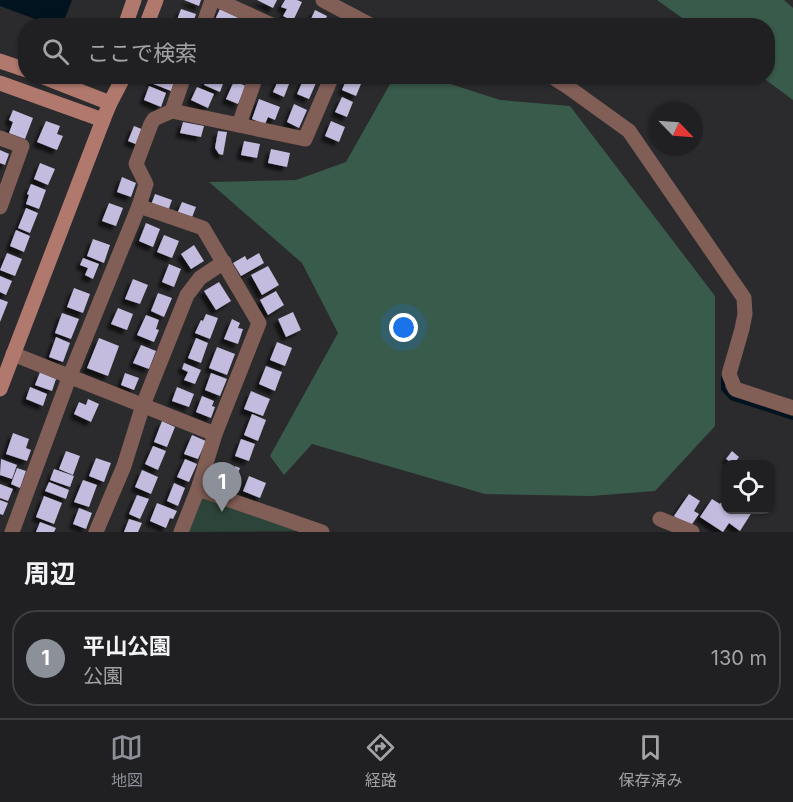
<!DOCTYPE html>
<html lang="ja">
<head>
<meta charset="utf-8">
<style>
	:root { --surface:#202022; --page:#28282a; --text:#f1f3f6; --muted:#a2a3a5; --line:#3d3e40; --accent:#8c9099 }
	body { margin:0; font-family:Inter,"Noto Sans JP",sans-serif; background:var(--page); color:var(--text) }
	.controls { position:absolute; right:18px; bottom:18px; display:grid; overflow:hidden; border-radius:12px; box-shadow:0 2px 4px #0004 }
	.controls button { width:54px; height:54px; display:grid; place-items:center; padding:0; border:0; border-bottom:2px solid var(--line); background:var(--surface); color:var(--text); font:30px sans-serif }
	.compass { position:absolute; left:649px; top:102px; width:54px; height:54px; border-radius:50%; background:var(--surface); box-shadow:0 2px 4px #0004; rotate:115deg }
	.you { position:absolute; left:404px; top:328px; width:21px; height:21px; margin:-15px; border:4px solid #fff; border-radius:50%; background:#1a73e8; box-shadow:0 0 0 9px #1a73e833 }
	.badge { display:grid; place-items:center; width:39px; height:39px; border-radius:50%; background:var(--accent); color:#fff; font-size:20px; font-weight:700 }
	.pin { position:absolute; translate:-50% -50px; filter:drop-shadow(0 2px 3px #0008) }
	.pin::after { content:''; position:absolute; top:32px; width:21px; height:18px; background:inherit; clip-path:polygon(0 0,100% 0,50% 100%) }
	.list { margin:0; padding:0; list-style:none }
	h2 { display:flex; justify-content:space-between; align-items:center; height:78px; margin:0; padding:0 24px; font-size:26px }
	h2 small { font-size:20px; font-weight:400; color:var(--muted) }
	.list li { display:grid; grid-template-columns:39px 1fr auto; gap:18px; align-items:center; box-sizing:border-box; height:96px; margin:0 12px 12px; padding:0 12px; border:2px solid var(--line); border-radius:24px }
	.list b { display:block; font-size:22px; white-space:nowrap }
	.list p { margin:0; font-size:20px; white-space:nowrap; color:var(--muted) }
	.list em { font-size:20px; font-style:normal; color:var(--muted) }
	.icon { flex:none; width:33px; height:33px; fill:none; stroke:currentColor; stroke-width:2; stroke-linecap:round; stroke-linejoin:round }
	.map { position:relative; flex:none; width:793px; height:532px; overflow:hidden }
	.search { position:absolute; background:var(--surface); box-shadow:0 2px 4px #0004; left:18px; right:18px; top:18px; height:66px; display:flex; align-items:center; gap:15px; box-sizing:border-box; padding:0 21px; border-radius:24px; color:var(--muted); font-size:22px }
	.sheet { height:186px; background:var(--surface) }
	nav { display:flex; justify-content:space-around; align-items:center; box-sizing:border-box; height:84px; border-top:2px solid var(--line); background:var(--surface); font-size:16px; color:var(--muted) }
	nav a { display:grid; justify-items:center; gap:3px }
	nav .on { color:var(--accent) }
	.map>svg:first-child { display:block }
</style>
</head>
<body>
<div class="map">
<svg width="793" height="532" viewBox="0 0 793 532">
	<defs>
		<filter id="shadow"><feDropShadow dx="-4.5" dy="4.5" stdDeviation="1.5" flood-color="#0009"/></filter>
	</defs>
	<rect width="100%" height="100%" fill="#2b2b2e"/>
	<polygon fill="#2c4439" points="201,494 299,531 187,532"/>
	<g fill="#395b4b">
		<polygon points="657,0 784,0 793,8 793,100 762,77 768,76 768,26 692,25"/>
		<polygon points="394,77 429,77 500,100 570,106 715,296 715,426 655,491 591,496 485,494 312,444 284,475 270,456 338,333 302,263 209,182 296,180 346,162"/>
	</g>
	<polygon fill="#00131e" points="0,0 72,0 62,26 51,25 0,6"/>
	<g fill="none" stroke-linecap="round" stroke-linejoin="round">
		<polyline stroke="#00131e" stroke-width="4" points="723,373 723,389 731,398 793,418"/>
	</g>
	<g fill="#c4bcde" filter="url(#shadow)">
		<polygon points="184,0 201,0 199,6"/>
		<polygon points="257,0 277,0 273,8"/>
		<polygon points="285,0 297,0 302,2 293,21 283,16 287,9 281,7"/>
		<polygon points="181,9 196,14 192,26 175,25"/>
		<polygon points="220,9 239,18 235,26 212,26"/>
		<polygon points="315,10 327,16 323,26 308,26"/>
		<polygon points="333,18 348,26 329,26"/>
		<polygon points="154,76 176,76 171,91 151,83"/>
		<polygon points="208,76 226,76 220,92 204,85"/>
		<polygon points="280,76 291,79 284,97 273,92"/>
		<polygon points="348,76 364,76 362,82"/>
		<polygon points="304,78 316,83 309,99 297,94"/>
		<polygon points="347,78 361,84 356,96 342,90"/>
		<polygon points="234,81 246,86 238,104 226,99"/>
		<polygon points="149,86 166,93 161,107 144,100"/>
		<polygon points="197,87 214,94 208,108 191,100"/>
		<polygon points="342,97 353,102 347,117 335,112"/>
		<polygon points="259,99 280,107 275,120 268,117 265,124 252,119"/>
		<polygon points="294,104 307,110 299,128 287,122"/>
		<polygon points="13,110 33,118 25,139 9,133 13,122 9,120"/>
		<polygon points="46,121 60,126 57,134 63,136 57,150 37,142"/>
		<polygon points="331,121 345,127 339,142 325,136"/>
		<polygon points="183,122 204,126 201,137 180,133"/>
		<polygon points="134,126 144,130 138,145 128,141"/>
		<polygon points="218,131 227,132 223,155 219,154 215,148"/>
		<polygon points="244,141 260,144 257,158 241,155"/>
		<polygon points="271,149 290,153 287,167 268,163"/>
		<polygon points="0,150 9,154 5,165 0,163"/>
		<polygon points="40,163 55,169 48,185 34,179"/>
		<polygon points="122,177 136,183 131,197 117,192"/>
		<polygon points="31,184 46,190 39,209 26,204 29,195 27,194"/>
		<polygon points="155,194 172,200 168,211 151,205"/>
		<polygon points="182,202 196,207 191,220 177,214"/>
		<polygon points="109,203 123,208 116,226 102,221"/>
		<polygon points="26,208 38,213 30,233 18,228"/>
		<polygon points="146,223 160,229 153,247 139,241"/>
		<polygon points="16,230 30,236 24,252 10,246"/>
		<polygon points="164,235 179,241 172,258 157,252"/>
		<polygon points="93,239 110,245 104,263 87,256"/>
		<polygon points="194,245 204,261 191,269 181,254"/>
		<polygon points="7,253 22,259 15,276 0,270"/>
		<polygon points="259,253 264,263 241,276 233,263 245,256 247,260"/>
		<polygon points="83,258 99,264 93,279 85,275 88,268 80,265"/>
		<polygon points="169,264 181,269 174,287 162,282"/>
		<polygon points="268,266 279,285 262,295 251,275"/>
		<polygon points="0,276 12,281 6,295 0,292"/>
		<polygon points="133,279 148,285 140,304 125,299"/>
		<polygon points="219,282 231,301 216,310 204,291"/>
		<polygon points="74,288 90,294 83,313 67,307"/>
		<polygon points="276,291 284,305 268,315 260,300"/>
		<polygon points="158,293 172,298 164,317 151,311"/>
		<polygon points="0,299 8,302 0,322"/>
		<polygon points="118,308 133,314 127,330 111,324"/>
		<polygon points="293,312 301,330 286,337 278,319"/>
		<polygon points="62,313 79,319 71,339 55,333"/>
		<polygon points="206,314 218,318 210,339 195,333 201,320 203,321"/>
		<polygon points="146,315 159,320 156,329 159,330 154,342 137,335"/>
		<polygon points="232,319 240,323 238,328 243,329 238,344 224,339"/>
		<polygon points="56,337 70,343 63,362 49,357"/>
		<polygon points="99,338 119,346 108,376 87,368"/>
		<polygon points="196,338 208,343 201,363 188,358"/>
		<polygon points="277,342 292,348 285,366 270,360"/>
		<polygon points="141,345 156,351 149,369 133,363"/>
		<polygon points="217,347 235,354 227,375 209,368"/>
		<polygon points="184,363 201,370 195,384 184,380 188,372 182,369"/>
		<polygon points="266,366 282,372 275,391 259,384"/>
		<polygon points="40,372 56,379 52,391 35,385"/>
		<polygon points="125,373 139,378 134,390 121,385"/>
		<polygon points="211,373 227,379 220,396 205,390"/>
		<polygon points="30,387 47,394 43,406 26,399"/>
		<polygon points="177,387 194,394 189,407 172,401"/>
		<polygon points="251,391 270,399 263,416 244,409"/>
		<polygon points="202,396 214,401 212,406 215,407 211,418 196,412"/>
		<polygon points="88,399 99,404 91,422 74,414 79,402 86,405"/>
		<polygon points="252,414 266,420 258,441 244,435"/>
		<polygon points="162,421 175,427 167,447 154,442"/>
		<polygon points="13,433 29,439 26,448 31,450 27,461 6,454"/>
		<polygon points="192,435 206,441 198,459 184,454"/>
		<polygon points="241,439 255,444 249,461 235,456"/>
		<polygon points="153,446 166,451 158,470 145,464"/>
		<polygon points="66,451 80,456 73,475 59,469"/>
		<polygon points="732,451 739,457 734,464 726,459"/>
		<polygon points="96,458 111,463 104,482 89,476"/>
		<polygon points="1,459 17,465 12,479 0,475"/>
		<polygon points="185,459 197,464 189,482 177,477"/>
		<polygon points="226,466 234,469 235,466 240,468 233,487 220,482"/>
		<polygon points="17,468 26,471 20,488 11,484"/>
		<polygon points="54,469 74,476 70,487 50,480"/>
		<polygon points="142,470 158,477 151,494 135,487"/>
		<polygon points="249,476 266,483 260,498 243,491"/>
		<polygon points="83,480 97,485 89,507 74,502"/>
		<polygon points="49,482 69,490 66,499 45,491"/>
		<polygon points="174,483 185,488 178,506 167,501"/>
		<polygon points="0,484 13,489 8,501 0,498"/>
		<polygon points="689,494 700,501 694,511 699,514 690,527 674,516"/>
		<polygon points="137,495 149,499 140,519 129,514"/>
		<polygon points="726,495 726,509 754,509 740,531 729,523 723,532 700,517 712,499 720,504"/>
		<polygon points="44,496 62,503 54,524 36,517"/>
		<polygon points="0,500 8,503 3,515 0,514"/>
		<polygon points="157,503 177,511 173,519 170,518 166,528 150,521"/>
		<polygon points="79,508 92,513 86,529 73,524"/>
		<polygon points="129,519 142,523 138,532 124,532"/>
		<polygon points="40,522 56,528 54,532 36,532"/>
	</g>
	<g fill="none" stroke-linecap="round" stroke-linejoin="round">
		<g stroke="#815e56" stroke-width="15">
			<polyline points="217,0 274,26"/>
			<polyline points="323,0 372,26"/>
			<polyline points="203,26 212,0"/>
			<polyline points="551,76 568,87 629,131 744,298 745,314 742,329 729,374 735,389 793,408"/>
			<polyline points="172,111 305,139 332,76"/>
			<polyline points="239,125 256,76"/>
			<polyline points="0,138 22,146 0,207"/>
			<polyline points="139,206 146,184 136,164 151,124 154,119 172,111 184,76"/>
			<polyline points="198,489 322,532"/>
			<polyline points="660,519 692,532"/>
			<polyline points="12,532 69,378 139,206 203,228 259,323 215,434 13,354"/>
			<polyline points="96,532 124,466 143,405 187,295 200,278 224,262"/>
			<polyline points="181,532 198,489 215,434"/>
		</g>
		<g stroke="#b1796e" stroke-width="15">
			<polyline points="125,26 134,0"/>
			<polyline points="146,26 156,0"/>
			<polyline points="0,61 26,70"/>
			<polyline points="41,76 110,103"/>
			<polyline points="0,83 103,120"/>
			<polyline points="0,389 103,120 110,103 124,76"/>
		</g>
	</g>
</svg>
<div class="controls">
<button><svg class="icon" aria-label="locate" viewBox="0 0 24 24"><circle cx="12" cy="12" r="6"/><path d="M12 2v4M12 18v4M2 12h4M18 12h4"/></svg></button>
</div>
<svg class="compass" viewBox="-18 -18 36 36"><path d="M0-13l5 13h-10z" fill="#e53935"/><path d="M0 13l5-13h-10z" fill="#a2a3a5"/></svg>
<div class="you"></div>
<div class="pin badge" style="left:222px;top:512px">1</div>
<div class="search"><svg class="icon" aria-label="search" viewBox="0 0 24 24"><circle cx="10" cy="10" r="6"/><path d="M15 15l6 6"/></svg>ここで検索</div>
</div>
<section class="sheet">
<h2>周辺<small></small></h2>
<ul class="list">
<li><span class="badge">1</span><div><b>平山公園</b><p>公園</p></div><em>130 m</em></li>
</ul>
</section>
<nav>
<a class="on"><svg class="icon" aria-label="map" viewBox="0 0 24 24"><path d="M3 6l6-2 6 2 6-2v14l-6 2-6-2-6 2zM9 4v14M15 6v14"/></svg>地図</a>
<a><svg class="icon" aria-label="directions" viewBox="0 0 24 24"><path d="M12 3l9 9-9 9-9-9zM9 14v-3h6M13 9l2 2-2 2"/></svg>経路</a>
<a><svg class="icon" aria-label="saved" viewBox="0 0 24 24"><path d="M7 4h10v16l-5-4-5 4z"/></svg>保存済み</a>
</nav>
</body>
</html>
